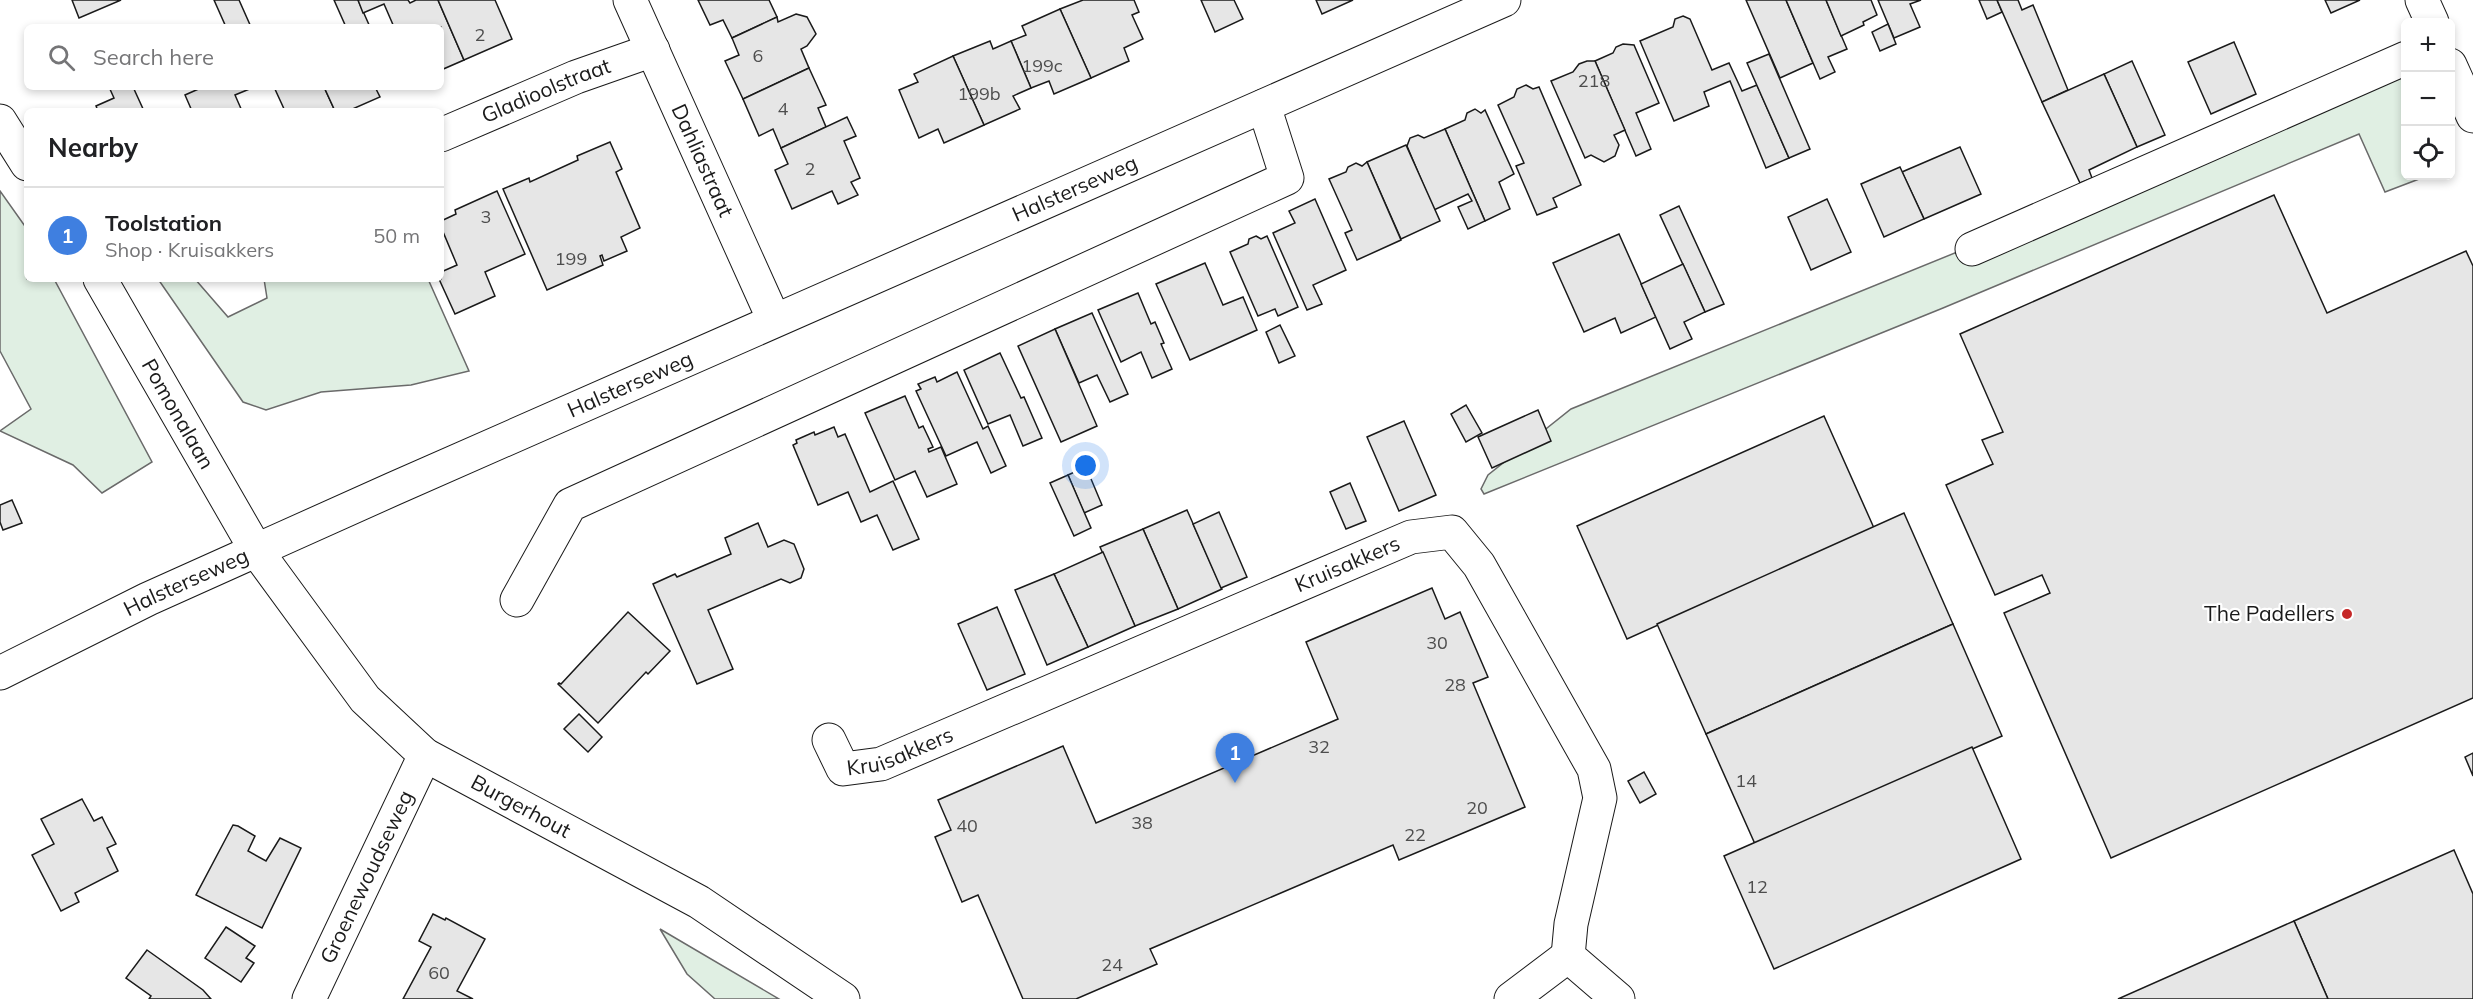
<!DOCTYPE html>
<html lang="en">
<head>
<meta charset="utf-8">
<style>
	:root { --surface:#fff; --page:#f2f2f2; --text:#202124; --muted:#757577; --line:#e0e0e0; --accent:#0b8043 }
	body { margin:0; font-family:Mulish,sans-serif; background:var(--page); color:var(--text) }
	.controls { position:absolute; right:18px; top:18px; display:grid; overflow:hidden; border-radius:9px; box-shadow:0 3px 9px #0003 }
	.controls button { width:54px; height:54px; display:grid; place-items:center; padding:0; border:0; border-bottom:2px solid var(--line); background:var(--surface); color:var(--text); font:30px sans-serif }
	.you { position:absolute; left:1086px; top:466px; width:21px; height:21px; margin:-15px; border:4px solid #fff; border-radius:50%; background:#1a73e8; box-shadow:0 0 0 9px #1a73e833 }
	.badge { display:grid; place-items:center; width:39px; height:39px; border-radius:50%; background:var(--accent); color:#fff; font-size:20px; font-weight:700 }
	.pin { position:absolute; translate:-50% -50px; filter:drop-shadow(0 2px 3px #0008) }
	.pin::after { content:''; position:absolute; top:32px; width:21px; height:18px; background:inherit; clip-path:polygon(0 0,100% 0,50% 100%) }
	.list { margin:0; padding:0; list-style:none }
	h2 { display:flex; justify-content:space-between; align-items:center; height:78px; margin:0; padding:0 24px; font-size:26px }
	h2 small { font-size:20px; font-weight:400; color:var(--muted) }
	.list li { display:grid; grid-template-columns:39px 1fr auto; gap:18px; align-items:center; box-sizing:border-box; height:96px; padding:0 24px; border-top:2px solid var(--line) }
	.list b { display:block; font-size:22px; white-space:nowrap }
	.list p { margin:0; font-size:20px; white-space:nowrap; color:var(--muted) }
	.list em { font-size:20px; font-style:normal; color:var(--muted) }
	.icon { flex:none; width:33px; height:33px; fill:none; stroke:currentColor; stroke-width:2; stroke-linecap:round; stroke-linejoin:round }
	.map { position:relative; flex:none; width:2473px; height:999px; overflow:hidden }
	.search { position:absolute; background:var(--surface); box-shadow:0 3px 9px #0003; left:24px; top:24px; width:420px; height:66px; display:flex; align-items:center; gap:15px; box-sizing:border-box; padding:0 21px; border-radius:9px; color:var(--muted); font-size:22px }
	.panel { position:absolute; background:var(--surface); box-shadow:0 3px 9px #0003; left:24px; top:108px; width:420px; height:174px; border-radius:9px }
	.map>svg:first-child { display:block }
</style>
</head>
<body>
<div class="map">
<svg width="2473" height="999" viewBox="0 0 2473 999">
	<rect width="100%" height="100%" fill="#fff"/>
	<g fill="#e0efe3" stroke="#6a6a6a" stroke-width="1.5">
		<polygon points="2405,70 2406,176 2427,176 2385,192 2359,134 1943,308 1484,494 1481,489 1488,475 1571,409"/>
		<polygon points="0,191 27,229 27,279 54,279 152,462 102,493 73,465 0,431 31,409 0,351"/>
		<polygon points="158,279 195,279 228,317 267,298 264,279 428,279 469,371 411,385 321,392 266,410 243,402"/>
		<polygon points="660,929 779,999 715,999 687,974"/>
	</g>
	<g fill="#e6e6e6" stroke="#1a1a1a" stroke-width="1.5">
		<polygon points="72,0 121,0 79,18"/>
		<polygon points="214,0 239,0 251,27 226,27"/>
		<polygon points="334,0 358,0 370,27 346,27"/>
		<polygon points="358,0 408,0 410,3 416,0 438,0 464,60 441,70 441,27 394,27 384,4 363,13"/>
		<polygon points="438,0 495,0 512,39 464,60"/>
		<polygon points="698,0 769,0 777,17 732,38 723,20 710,25"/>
		<polygon points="1083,0 1134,0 1139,12 1132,15 1143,39 1124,48 1129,61 1091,78 1060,9"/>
		<polygon points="1201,0 1234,0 1243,19 1215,32"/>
		<polygon points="1316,0 1353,0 1322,14"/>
		<polygon points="1746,0 1786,0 1813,63 1780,78"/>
		<polygon points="1786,0 1826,0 1847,49 1828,57 1835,72 1820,79"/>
		<polygon points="1826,0 1871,0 1877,15 1863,22 1864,25 1841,36"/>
		<polygon points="1878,0 1921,0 1910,4 1920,27 1894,38"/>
		<polygon points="1979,0 1997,0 2002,12 1987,19"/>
		<polygon points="1997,0 2018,0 2022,10 2033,5 2068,90 2042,102"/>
		<polygon points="2325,0 2360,0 2331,13"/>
		<polygon points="1060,9 1091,78 1054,94 1049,81 1031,88 1011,41 1026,35 1022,26"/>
		<polygon points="796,14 807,17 816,34 807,46 801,49 809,68 743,99 725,61 739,55 732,38 777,17 778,22"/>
		<polygon points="1683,16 1690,19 1712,70 1729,63 1742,91 1757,85 1789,158 1766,168 1730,81 1704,92 1709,106 1674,121 1640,41 1673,27 1675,19"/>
		<polygon points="1888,24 1896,44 1880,51 1872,32"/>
		<polygon points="990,41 993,49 1011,41 1031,88 1013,96 1020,109 984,125 953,56"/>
		<polygon points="2234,42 2256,94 2211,114 2188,62"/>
		<polygon points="1623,44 1634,45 1659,103 1636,113 1651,149 1636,156 1595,61 1613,53 1616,47"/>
		<polygon points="1769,54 1810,149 1789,158 1747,63"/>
		<polygon points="953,56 984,125 944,143 938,129 919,138 899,90 918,82 914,74"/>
		<polygon points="1587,61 1595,61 1625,130 1614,135 1619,145 1615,156 1604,162 1591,155 1585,158 1551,81 1573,72 1579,64"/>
		<polygon points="2132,61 2165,135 2137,147 2104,74"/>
		<polygon points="809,68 826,105 818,108 826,127 781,148 773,129 759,136 743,99"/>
		<polygon points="2104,74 2137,147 2089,170 2092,178 2080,183 2042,102"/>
		<polygon points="1526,85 1533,89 1539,87 1581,185 1553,198 1557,207 1537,215 1516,166 1524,163 1498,105 1514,97 1517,89"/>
		<polygon points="109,87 133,87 144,111 98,111 96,106 114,98"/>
		<polygon points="203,87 252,87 252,88 235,95 242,111 192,111 185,95"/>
		<polygon points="274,87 324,87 335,111 285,111"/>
		<polygon points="324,87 375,87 380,97 348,111 335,111"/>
		<polygon points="1475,109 1481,113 1485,110 1514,174 1499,182 1510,209 1485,221 1445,129 1465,120 1467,113"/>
		<polygon points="847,117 856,136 844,141 860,178 851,182 858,195 838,204 832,191 792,209 775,170 788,164 781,148"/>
		<polygon points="1445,129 1485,221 1468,229 1458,207 1472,201 1468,194 1434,210 1407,146 1410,138 1418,135 1424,138"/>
		<polygon points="610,142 622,169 616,172 640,228 621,237 627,251 604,261 602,255 600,256 603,265 547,290 503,189 529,178 530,182 578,160 577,156"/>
		<polygon points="1406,145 1440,221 1401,239 1367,162"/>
		<polygon points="1960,147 1981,194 1924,219 1902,172"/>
		<polygon points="1367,162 1401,240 1357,260 1345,233 1352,230 1329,179 1346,172 1348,167 1356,163 1362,166"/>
		<polygon points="1900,167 1924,219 1884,237 1861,184"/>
		<polygon points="497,191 525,254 485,272 495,296 455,314 439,279 441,279 441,272 457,265 441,227 441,221 456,214 455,210"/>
		<polygon points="2274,195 2327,313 2466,251 2473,266 2473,698 2111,858 2004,613 2050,593 2042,575 1995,595 1946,485 1993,464 1982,440 2003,432 1960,334"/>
		<polygon points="1315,199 1346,270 1313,285 1322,304 1307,310 1273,233 1295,223 1289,211"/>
		<polygon points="1827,199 1851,252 1811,270 1788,217"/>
		<polygon points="1679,206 1724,304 1705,312 1660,215"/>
		<polygon points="1619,234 1656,317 1621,333 1615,318 1584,332 1553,263"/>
		<polygon points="1256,236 1261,239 1267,236 1298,307 1278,316 1275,309 1258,316 1230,252 1248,244 1249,239"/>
		<polygon points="1205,263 1223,305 1243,297 1257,330 1190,360 1156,284"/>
		<polygon points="1683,264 1705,312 1684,322 1692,339 1670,349 1641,284"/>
		<polygon points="1138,293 1151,324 1155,322 1164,343 1161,344 1172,369 1152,378 1141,352 1121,362 1098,310"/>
		<polygon points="1092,313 1128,394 1110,402 1097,375 1079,383 1055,329"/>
		<polygon points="1280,325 1295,356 1279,363 1266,332"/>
		<polygon points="1055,329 1097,426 1061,442 1018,346"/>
		<polygon points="1000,353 1021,398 1024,397 1042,438 1023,446 1010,415 988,424 964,370"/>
		<polygon points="957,372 983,429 988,426 1006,466 991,473 977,442 946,456 916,391 921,389 918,384 935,377 937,382"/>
		<polygon points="905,396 919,428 923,426 933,447 928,449 929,452 941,447 957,484 927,497 915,471 895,480 865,413"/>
		<polygon points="1466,405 1482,433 1466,442 1451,414"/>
		<polygon points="1538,410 1551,441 1492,468 1478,437"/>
		<polygon points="1824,416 1874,528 1627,639 1577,526"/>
		<polygon points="1404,421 1436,495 1399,511 1367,437"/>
		<polygon points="834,427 838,437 845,434 870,492 893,481 919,539 893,550 877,515 861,522 848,492 818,505 793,445 797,443 796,440 814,432 815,435"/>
		<polygon points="1086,467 1102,505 1084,513 1068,475"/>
		<polygon points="1068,475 1091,528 1074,536 1050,483"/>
		<polygon points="1350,483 1366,521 1346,529 1330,492"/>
		<polygon points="12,500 22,523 3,530 0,522 0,505"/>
		<polygon points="1187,510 1222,589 1178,609 1143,529"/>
		<polygon points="1219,512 1247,577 1221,588 1193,524"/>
		<polygon points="1904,513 1953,624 1706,734 1657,624"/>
		<polygon points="758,523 768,547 784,540 794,544 804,569 801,578 790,583 781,579 708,610 733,669 697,684 653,584 675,574 677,577 731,554 725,538"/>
		<polygon points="1143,529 1178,609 1135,626 1100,547"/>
		<polygon points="1103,552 1135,626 1088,647 1054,574"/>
		<polygon points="1054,574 1088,647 1047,665 1015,590"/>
		<polygon points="1432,588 1445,619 1460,612 1488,677 1473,683 1525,807 1399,860 1393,845 1150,949 1157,964 1076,999 1023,999 978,895 962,902 935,837 951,830 938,800 1063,746 1096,823 1338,719 1306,642"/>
		<polygon points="997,607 1025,674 987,690 958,624"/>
		<polygon points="628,612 670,651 648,674 646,672 598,723 558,684 559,683 561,684"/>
		<polygon points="1953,624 2002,736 1755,844 1706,734"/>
		<polygon points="579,714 602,737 588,752 564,729"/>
		<polygon points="1972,747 2021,859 1774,969 1724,856"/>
		<polygon points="2473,753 2473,776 2465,757"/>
		<polygon points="1644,772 1656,794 1640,803 1628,781"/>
		<polygon points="82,799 94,821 102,817 106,825 116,844 107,848 118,871 75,893 79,902 61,911 32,855 54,844 41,819"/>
		<polygon points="233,825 238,826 255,836 248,851 266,861 280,838 301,848 262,928 196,895"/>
		<polygon points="2454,850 2473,894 2473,999 2328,999 2294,921"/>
		<polygon points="433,914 445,920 446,918 485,939 457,991 473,999 403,999 431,947 419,941"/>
		<polygon points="2294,921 2328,999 2118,999"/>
		<polygon points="226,927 255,946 246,958 254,963 241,982 205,958"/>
		<polygon points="147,950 203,990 211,999 149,999 151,996 126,978"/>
	</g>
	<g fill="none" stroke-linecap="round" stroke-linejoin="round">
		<g stroke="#1a1a1a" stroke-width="35">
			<g id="minor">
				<path id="s1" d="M630,0L774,320"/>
				<polyline points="2422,0 2432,22"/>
				<polyline points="2450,65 2473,116"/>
				<path id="s2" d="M441,135L576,77L653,50"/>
				<polyline points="1972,249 2406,58"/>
				<polyline points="517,600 570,505 1287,178 1264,106"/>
				<path id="s3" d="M0,673L148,599L393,489L1504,0"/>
				<path id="s4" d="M829,740L843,769L881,764L1411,537L1452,532L1479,565L1594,769L1600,798L1571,924L1568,956L1618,999"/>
				<path id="s5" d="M309,999L425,755"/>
				<polyline points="1511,999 1568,956"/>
			</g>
		</g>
		<g stroke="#1a1a1a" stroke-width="35">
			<g id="tertiary">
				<polyline points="0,121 27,164"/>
				<path id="s6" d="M100,279L256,550L365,699L425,755L699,902L843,999"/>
			</g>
		</g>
		<use href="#minor" stroke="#fff" stroke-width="33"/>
		<use href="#tertiary" stroke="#fff" stroke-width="33"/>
	</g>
	<circle fill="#c62828" stroke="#fff" stroke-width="2" cx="2347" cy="614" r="6"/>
	<g text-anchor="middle" stroke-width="4.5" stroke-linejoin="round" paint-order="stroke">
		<g font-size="18" fill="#4d4d4d">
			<text x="480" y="41">2</text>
			<text x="758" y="62">6</text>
			<text x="1042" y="72">199c</text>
			<text x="1594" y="87">218</text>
			<text x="979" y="100">199b</text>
			<text x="783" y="115">4</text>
			<text x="810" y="175">2</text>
			<text x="486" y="223">3</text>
			<text x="571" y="265">199</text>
			<text x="1437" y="649">30</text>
			<text x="1455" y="691">28</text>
			<text x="1319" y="753">32</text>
			<text x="1746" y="787">14</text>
			<text x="1477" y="814">20</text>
			<text x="1142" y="829">38</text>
			<text x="967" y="832">40</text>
			<text x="1415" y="841">22</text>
			<text x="1757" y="893">12</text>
			<text x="1112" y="971">24</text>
			<text x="439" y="979">60</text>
		</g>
		<g font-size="21" fill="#1a1a1a" stroke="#fff">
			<text dy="7" stroke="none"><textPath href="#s2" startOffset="114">Gladioolstraat</textPath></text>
			<text dy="7" stroke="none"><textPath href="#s1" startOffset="176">Dahliastraat</textPath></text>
			<text dy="7" stroke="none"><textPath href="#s3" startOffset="1179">Halsterseweg</textPath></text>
			<text dy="7" stroke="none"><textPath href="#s3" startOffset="693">Halsterseweg</textPath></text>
			<text dy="7" stroke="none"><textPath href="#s6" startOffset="156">Pomonalaan</textPath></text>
			<text dy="7" stroke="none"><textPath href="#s4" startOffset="578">Kruisakkers</textPath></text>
			<text dy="7" stroke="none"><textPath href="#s3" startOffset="207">Halsterseweg</textPath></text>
			<text dy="7" stroke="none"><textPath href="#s4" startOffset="92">Kruisakkers</textPath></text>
			<text dy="7" stroke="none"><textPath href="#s6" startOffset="688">Burgerhout</textPath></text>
			<text dy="7" stroke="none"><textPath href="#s5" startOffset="135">Groenewoudseweg</textPath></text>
		</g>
		<g font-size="21" fill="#1a1a1a" stroke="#fff" text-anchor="end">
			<text x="2335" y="621">The Padellers</text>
		</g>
	</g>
</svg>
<div class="controls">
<button>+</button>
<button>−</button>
<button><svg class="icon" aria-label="locate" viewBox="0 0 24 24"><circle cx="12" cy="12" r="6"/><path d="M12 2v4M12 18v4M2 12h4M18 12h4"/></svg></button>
</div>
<div class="you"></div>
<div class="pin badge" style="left:1235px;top:783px;background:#3f7fe0">1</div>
<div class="search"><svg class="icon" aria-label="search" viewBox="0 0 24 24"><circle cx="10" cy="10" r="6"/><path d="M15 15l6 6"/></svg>Search here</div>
<section class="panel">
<h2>Nearby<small></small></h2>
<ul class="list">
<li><span class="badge" style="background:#3f7fe0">1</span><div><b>Toolstation</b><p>Shop · Kruisakkers</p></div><em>50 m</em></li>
</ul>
</section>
</div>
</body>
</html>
